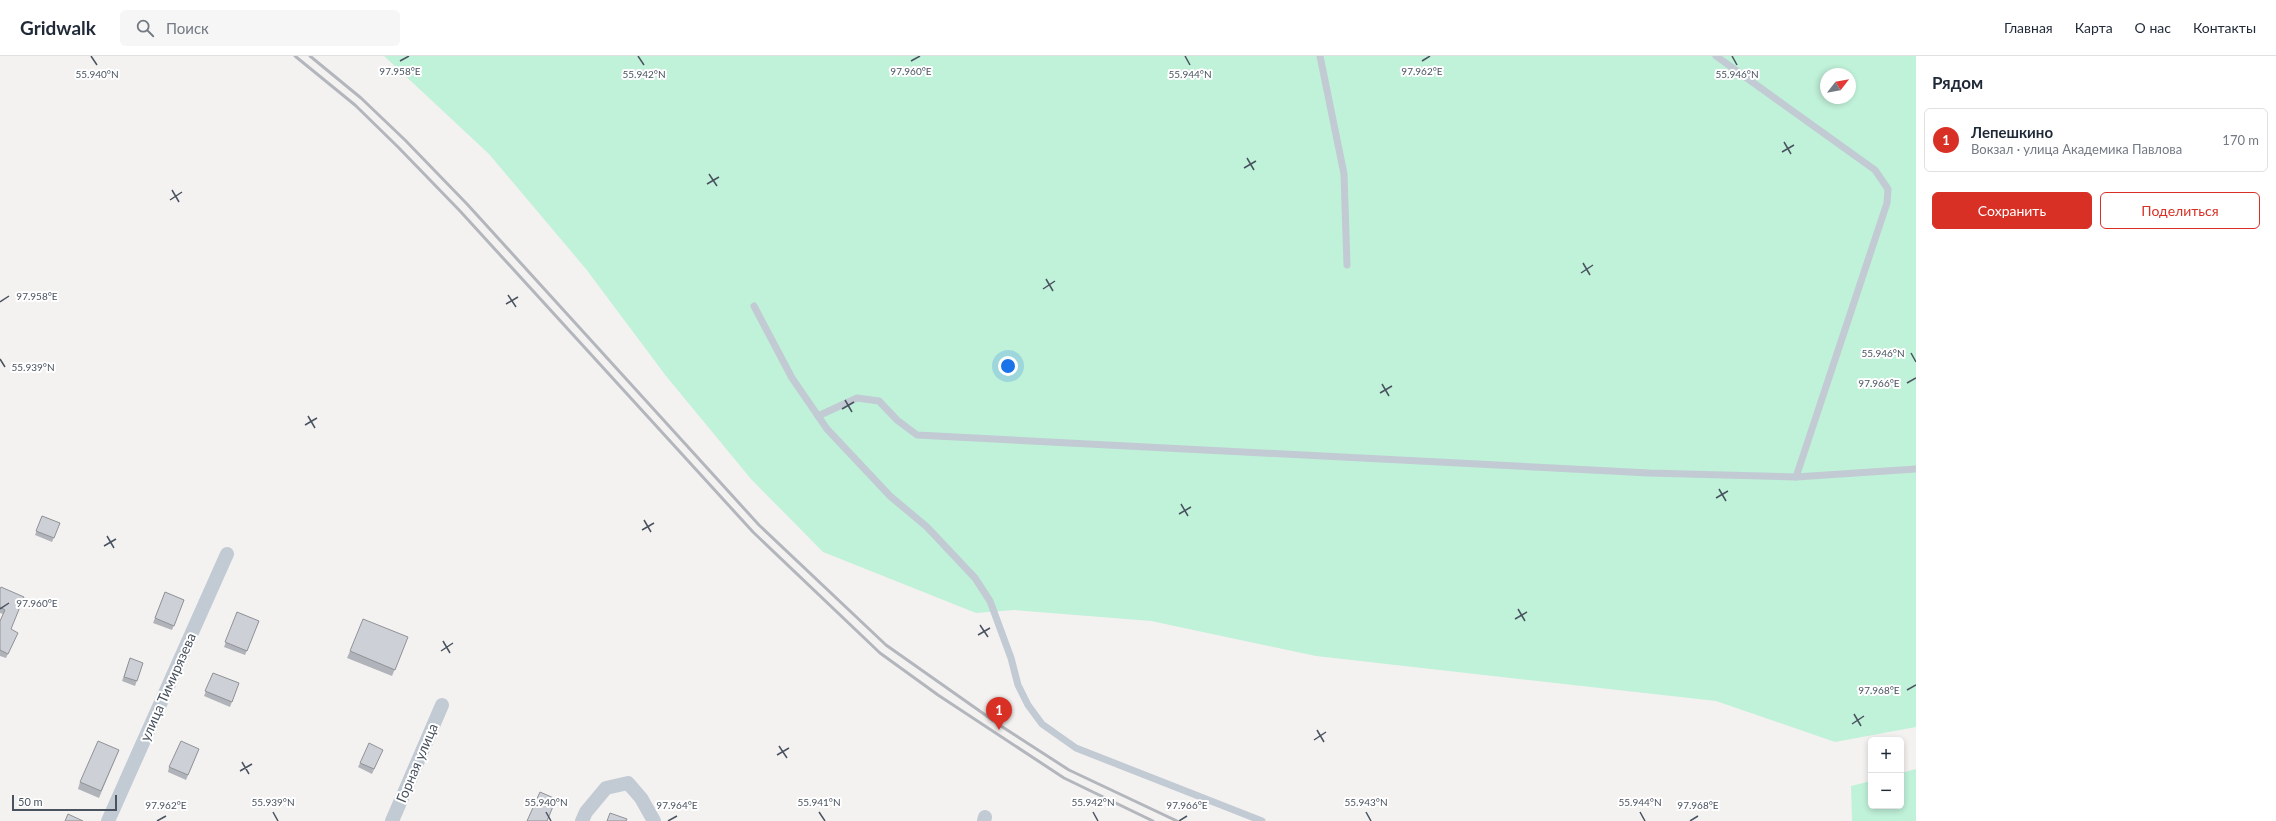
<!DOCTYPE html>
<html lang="ru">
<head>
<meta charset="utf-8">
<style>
	:root { --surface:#fff; --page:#f6f6f7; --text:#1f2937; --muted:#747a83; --line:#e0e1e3; --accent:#d93025 }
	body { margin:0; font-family:Lato,sans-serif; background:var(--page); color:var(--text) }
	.controls { position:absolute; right:12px; bottom:12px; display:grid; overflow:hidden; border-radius:6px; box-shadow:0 2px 6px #0003 }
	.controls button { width:36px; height:36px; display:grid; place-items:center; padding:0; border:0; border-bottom:1px solid var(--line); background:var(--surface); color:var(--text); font:20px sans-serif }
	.compass { position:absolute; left:1820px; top:12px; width:36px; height:36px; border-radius:50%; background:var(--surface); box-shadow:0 2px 6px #0003; rotate:59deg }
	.scale { position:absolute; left:12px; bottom:10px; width:105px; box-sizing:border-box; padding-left:4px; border:2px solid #49525f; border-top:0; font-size:11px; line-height:14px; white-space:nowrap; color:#49525f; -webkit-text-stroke:3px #fff; paint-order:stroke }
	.you { position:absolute; left:1008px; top:310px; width:14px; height:14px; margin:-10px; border:3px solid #fff; border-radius:50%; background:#1a73e8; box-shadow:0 0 0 6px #1a73e833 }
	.badge { display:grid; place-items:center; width:26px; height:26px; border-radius:50%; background:var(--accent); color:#fff; font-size:13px; font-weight:700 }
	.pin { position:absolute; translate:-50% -33px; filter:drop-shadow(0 1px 2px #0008) }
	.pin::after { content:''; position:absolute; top:21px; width:14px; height:12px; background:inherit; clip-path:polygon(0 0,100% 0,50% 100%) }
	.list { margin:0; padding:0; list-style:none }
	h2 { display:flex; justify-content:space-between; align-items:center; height:52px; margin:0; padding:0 16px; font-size:17px }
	h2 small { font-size:13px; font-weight:400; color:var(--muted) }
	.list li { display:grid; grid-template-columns:26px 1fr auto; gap:12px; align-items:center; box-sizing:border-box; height:64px; margin:0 8px 8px; padding:0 8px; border:1px solid var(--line); border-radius:6px }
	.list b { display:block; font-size:15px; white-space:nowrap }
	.list p { margin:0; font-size:13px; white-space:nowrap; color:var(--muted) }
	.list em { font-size:13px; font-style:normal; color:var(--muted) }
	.actions { display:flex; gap:8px; padding:12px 16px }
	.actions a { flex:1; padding:9px 0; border:1px solid var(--accent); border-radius:6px; text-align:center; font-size:14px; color:var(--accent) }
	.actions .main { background:var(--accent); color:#fff }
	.icon { flex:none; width:22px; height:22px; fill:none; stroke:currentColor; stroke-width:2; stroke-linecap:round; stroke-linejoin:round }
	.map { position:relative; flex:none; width:1916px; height:765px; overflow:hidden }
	header { display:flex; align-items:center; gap:24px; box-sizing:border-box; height:56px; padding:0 20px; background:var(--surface); border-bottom:1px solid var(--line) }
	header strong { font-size:19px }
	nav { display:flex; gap:22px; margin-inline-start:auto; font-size:14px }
	.search { width:280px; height:36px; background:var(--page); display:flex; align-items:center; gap:10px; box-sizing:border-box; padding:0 14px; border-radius:6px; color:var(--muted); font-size:15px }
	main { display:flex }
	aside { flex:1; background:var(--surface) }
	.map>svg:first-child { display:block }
</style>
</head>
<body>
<header>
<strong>Gridwalk</strong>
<div class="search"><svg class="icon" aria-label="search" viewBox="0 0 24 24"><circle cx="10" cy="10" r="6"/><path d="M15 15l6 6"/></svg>Поиск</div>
<nav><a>Главная</a><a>Карта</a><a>О нас</a><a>Контакты</a></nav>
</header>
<main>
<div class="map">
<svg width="1916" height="765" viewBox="0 0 1916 765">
	<rect width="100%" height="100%" fill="#f4f2f1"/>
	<g fill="#c0f1d9" fill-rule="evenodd">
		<path d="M384,0H1916V671L1835,686L1716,645L1316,600L1151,565L1014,554L976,557L823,496L751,423L666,320L586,213L489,98ZM1826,18H1850V42H1826Z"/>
		<polygon points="1916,713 1916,765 1852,765 1851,730 1871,725 1871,750 1901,750 1901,717"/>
	</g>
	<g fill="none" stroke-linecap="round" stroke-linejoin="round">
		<g stroke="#c2cad3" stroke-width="7">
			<polyline points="1320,0 1344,118 1347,209"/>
			<polyline points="1716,0 1875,114 1888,133 1887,147 1796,421"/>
			<polyline points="754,250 792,322 827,373 890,440 927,471 975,522 990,545 1011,602 1018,629 1028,649 1042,668 1076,692 1262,765"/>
			<polyline points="818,360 857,342 879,345 897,364 917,379 1649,417 1796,421 1916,413"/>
		</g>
		<g stroke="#c2cad3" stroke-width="14">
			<polyline points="108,765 227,498"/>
			<polyline points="392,765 442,649"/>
			<polyline points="582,765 586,756 606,732 628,727 641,742 654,765"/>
			<polyline points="984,765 985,761"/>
		</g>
		<g stroke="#b3b6bc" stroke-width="3">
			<polyline points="295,0 355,49 398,91 460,155 753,476 880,597 938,639 1064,722 1153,765"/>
			<polyline points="310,0 361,42 405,84 467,148 759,469 886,589 1001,670 1069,714 1177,765"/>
		</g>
	</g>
	<g fill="#b0b3b9">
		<polygon points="42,460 60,467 52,486 35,479"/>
		<polygon points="0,533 11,573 16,581 6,602 0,600 0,565 3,558 0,557"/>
		<polygon points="165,536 184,544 172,574 153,567"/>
		<polygon points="237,556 259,565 245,599 224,591"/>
		<polygon points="405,588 392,620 347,602 350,595"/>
		<polygon points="130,602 143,607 135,630 122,625"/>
		<polygon points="213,617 239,627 230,651 204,640"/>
		<polygon points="119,694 99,742 78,733 80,726"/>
		<polygon points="197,698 186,724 168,716 169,711"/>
		<polygon points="381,698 372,718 358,711 360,707"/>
	</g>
	<g fill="#cdd0d7" stroke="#909296">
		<polygon points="42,460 60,467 54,482 36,475"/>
		<polygon points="1,531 24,541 11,573 18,577 8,598 0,594 0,565 5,554 0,551 0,533"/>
		<polygon points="165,536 184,544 174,570 155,562"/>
		<polygon points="237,556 259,565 247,595 225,586"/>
		<polygon points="363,563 408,581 395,614 350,595"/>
		<polygon points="130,602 143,607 137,625 124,621"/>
		<polygon points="213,617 239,627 232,646 205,635"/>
		<polygon points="98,685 119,694 101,735 80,726"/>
		<polygon points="181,685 199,693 188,719 169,711"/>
		<polygon points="369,687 383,694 374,713 360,707"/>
		<polygon points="540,736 556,743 547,765 527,765"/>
		<polygon points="610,757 627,763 626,765 607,765"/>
		<polygon points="68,758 83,765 65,765"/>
	</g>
	<path fill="none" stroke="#49525f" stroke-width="1.5" d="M91,0L97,9M638,0L644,9M1185,0L1190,9M1732,0L1737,9M400,5L409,0M911,5L920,0M1422,5L1430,0M1784,86L1791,98M1782,96L1794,89M1247,102L1254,114M1244,112L1256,105M709,118L717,130M707,128L719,121M172,134L179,146M170,144L182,136M1583,207L1590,219M1581,217L1593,209M1046,223L1053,235M1043,233L1055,225M508,239L516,251M0,246L9,240M506,248L518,241M1911,297L1916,306M0,303L5,311M1907,327L1916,322M1382,328L1389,340M1380,337L1392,330M845,344L852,356M842,353L854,346M308,360L315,372M305,369L317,362M1719,433L1726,445M1716,442L1728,435M1181,448L1188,460M1179,458L1191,451M644,464L651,476M642,474L654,467M107,480L114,492M104,490L116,483M0,553L9,547M1518,553L1525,565M1515,563L1527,556M980,569L988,581M978,579L990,572M443,585L450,597M441,595L453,587M1907,634L1916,629M1854,658L1861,670M1852,668L1864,660M1317,674L1324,686M1314,684L1326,676M779,690L787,702M777,699L789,692M242,706L249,718M240,715L252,708M273,756L278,765M546,756L551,765M819,756L825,765M1093,756L1098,765M1366,756L1371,765M1640,756L1645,765M157,765L166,760M668,765L677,760M1179,765L1187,760M1690,765L1698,760"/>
	<g text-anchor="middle" stroke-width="4" stroke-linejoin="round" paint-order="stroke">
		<g font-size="14" fill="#49525f" stroke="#fff">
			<text transform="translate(168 631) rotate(-66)" y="5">улица Тимирязева</text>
			<text transform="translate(417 707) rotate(-67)" y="5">Горная улица</text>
		</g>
	</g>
	<g font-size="10" text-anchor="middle" fill="#49525f" stroke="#fff" stroke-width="4" stroke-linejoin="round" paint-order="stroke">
		<text x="911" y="19">97.960°E</text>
		<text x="1422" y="19">97.962°E</text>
		<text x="400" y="19">97.958°E</text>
		<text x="644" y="22">55.942°N</text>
		<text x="97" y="22">55.940°N</text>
		<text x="1190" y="22">55.944°N</text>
		<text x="1737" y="22">55.946°N</text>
		<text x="37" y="244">97.958°E</text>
		<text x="1883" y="301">55.946°N</text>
		<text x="33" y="315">55.939°N</text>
		<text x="1879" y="331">97.966°E</text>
		<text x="37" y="551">97.960°E</text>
		<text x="1879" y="638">97.968°E</text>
		<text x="273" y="750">55.939°N</text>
		<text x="546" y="750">55.940°N</text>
		<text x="819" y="750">55.941°N</text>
		<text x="1093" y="750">55.942°N</text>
		<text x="1366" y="750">55.943°N</text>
		<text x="1640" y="750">55.944°N</text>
		<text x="166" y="753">97.962°E</text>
		<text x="677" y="753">97.964°E</text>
		<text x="1187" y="753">97.966°E</text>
		<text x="1698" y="753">97.968°E</text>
	</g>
</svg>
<div class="controls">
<button>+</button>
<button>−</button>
</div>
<svg class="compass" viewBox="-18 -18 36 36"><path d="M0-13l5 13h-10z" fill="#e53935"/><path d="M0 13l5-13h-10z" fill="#747a83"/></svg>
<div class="scale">50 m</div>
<div class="you"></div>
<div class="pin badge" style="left:999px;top:674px">1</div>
</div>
<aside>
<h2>Рядом<small></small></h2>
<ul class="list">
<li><span class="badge">1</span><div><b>Лепешкино</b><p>Вокзал · улица Академика Павлова</p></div><em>170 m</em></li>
</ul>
<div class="actions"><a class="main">Сохранить</a><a>Поделиться</a></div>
</aside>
</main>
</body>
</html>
